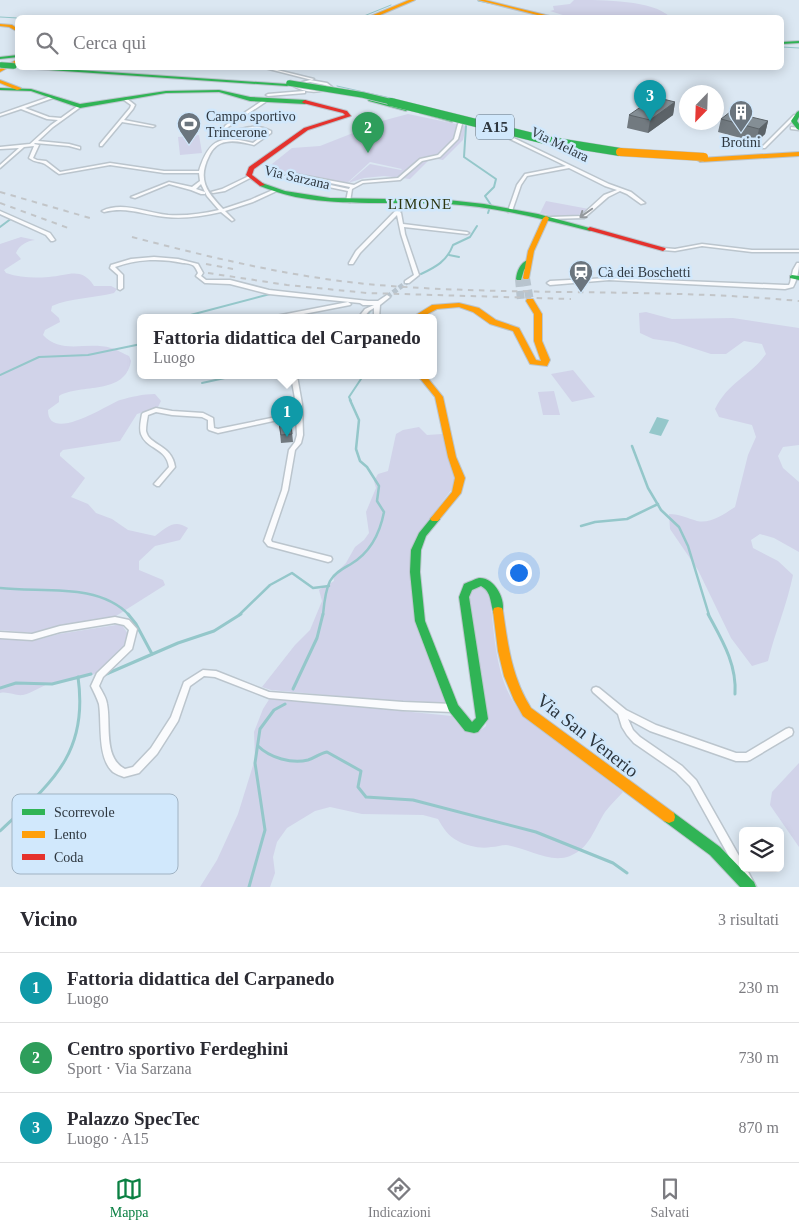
<!DOCTYPE html>
<html lang="it">
<head>
<meta charset="utf-8">
<style>
	:root { --surface:#fff; --page:#f7f7f7; --text:#2b2b33; --muted:#7c7c81; --line:#e1e1e2; --accent:#0b8043 }
	body { margin:0; font-family:"Times New Roman",serif; background:var(--page); color:var(--text) }
	.controls { position:absolute; right:15px; bottom:15px; display:grid; overflow:hidden; border-radius:8px; box-shadow:0 2px 12px #0003 }
	.controls button { width:45px; height:45px; display:grid; place-items:center; padding:0; border:0; border-bottom:1px solid var(--line); background:var(--surface); color:var(--text); font:25px sans-serif }
	.compass { position:absolute; left:679px; top:85px; width:45px; height:45px; border-radius:50%; background:var(--surface); box-shadow:0 2px 12px #0003; rotate:203deg }
	.you { position:absolute; left:518px; top:572px; width:18px; height:18px; margin:-12px; border:4px solid #fff; border-radius:50%; background:#1a73e8; box-shadow:0 0 0 8px #1a73e833 }
	.badge { display:grid; place-items:center; width:32px; height:32px; border-radius:50%; background:var(--accent); color:#fff; font-size:16px; font-weight:700 }
	.pin { position:absolute; translate:-50% -41px; filter:drop-shadow(0 1px 2px #0008) }
	.pin::after { content:''; position:absolute; top:26px; width:18px; height:15px; background:inherit; clip-path:polygon(0 0,100% 0,50% 100%) }
	.popup { position:absolute; left:137px; top:314px; width:300px; height:65px; box-sizing:border-box; display:grid; place-content:center; border-radius:8px; background:var(--surface); filter:drop-shadow(0 1px 4px #0005); font-size:16px; white-space:nowrap; color:var(--muted) }
	.popup b { font-size:19px; color:var(--text) }
	.popup::after { content:''; position:absolute; left:50%; top:100%; margin-left:-10px; border:10px solid transparent; border-top-color:var(--surface) }
	.list { margin:0; padding:0; list-style:none }
	h2 { display:flex; justify-content:space-between; align-items:center; height:65px; margin:0; padding:0 20px; font-size:21px }
	h2 small { font-size:16px; font-weight:400; color:var(--muted) }
	.list li { display:grid; grid-template-columns:32px 1fr auto; gap:15px; align-items:center; box-sizing:border-box; height:70px; padding:0 20px; border-top:1px solid var(--line) }
	.list b { display:block; font-size:19px; white-space:nowrap }
	.list p { margin:0; font-size:16px; white-space:nowrap; color:var(--muted) }
	.list em { font-size:16px; font-style:normal; color:var(--muted) }
	.icon { flex:none; width:28px; height:28px; fill:none; stroke:currentColor; stroke-width:2; stroke-linecap:round; stroke-linejoin:round }
	.map { position:relative; flex:none; width:799px; height:887px; overflow:hidden }
	.search { position:absolute; background:var(--surface); box-shadow:0 2px 12px #0003; left:15px; right:15px; top:15px; height:55px; display:flex; align-items:center; gap:12px; box-sizing:border-box; padding:0 18px; border-radius:8px; color:var(--muted); font-size:19px }
	.sheet { height:275px; background:var(--surface) }
	nav { display:flex; justify-content:space-around; align-items:center; box-sizing:border-box; height:70px; border-top:1px solid var(--line); background:var(--surface); font-size:14px; color:var(--muted) }
	nav a { display:grid; justify-items:center; gap:2px }
	nav .on { color:var(--accent) }
	.map>svg:first-child { display:block }
</style>
</head>
<body>
<div class="map">
<svg width="799" height="887" viewBox="0 0 799 887">
	<rect width="100%" height="100%" fill="#dbe7f2"/>
	<g fill="#d1d3e9">
		<path d="M574,0C604,0 653,0 670,17H569L550,11L554,10L553,6L570,4Z"/>
		<polygon points="408,114 466,126 463,140 443,160 431,158 410,179 384,176 364,178 348,183 370,164 401,170 402,169 370,162 346,184 267,168 292,148 320,146 353,133 368,133 370,130 363,126"/>
		<polygon points="199,135 202,153 180,155 178,137"/>
		<path d="M546,201L589,209C574,221 558,218 540,213Z"/>
		<path d="M21,237L35,240C27,241 19,245 16,253L21,259L4,270L6,273C21,278 34,278 49,277C68,276 81,266 94,286H111L117,289L114,293C94,298 70,298 52,306L51,311L59,318L60,322L45,330L43,335C61,355 87,341 111,348C117,349 123,354 129,356L131,361C125,396 81,383 59,396V402L48,410C48,444 107,405 120,400C131,397 143,394 155,394L161,401L158,407L137,414L120,441L63,450L60,453V456L85,478L71,497L88,504L96,513L112,519L128,530L155,536C167,527 174,519 188,528L180,540L155,546L139,561V570L163,580L165,585L116,616L60,625L33,633L0,630V244Z"/>
		<path d="M646,312L672,319L733,318L799,328V445L783,447L778,456L783,468L799,482V552L774,538L760,534L751,540L753,548L778,561L793,575C787,605 775,632 768,661L752,666L731,638L698,570L670,529L669,514C680,514 687,518 697,521C711,524 724,514 735,507L748,455L756,437L752,425L719,417L715,409C728,382 750,376 766,354L762,344L744,341L726,354H711L674,342L653,339L640,333L639,313Z"/>
		<polygon points="573,370 595,397 572,402 551,374"/>
		<polygon points="554,391 560,415 543,415 538,392"/>
		<polygon points="419,427 427,435 442,434 455,478 455,485 418,534 411,549 410,572 415,622 445,702 403,702 271,690 262,687 295,645 310,630 322,601 319,590 334,581 333,576 346,563 355,547 364,540 369,533 366,512 376,488 374,481 378,474 388,471 396,434 403,430"/>
		<path d="M478,585L488,591L490,597C495,638 495,683 523,715L623,792C617,799 610,805 605,812C594,829 590,848 570,856C550,864 527,848 506,845C501,845 497,847 491,847C481,849 467,846 458,841C448,836 443,828 438,819L423,815L362,814L330,807L315,811L287,828L277,842L273,857L275,873L270,887H200L217,860L238,814L255,759L254,732L263,709L270,698L452,716C461,729 472,739 486,726L487,713L469,597L474,587Z"/>
		<path d="M116,625H122L128,634C127,656 100,675 79,679C71,681 61,681 52,683C42,685 33,693 23,695C15,696 8,691 0,693V639L37,640L59,634Z"/>
		<polygon points="799,763 799,847 770,805 772,792"/>
	</g>
	<polygon fill="#94c7ca" points="657,417 669,420 661,436 649,433"/>
	<g fill="none" stroke-linecap="round" stroke-linejoin="round">
		<g stroke="#94c7ca" stroke-width="1">
			<polyline points="478,1 498,5"/>
			<polyline points="0,17 18,18"/>
			<polyline points="359,18 391,5"/>
			<polyline points="782,47 799,48"/>
			<polyline points="337,86 395,99"/>
		</g>
		<g stroke="#94c7ca" stroke-width="2">
			<polyline points="466,126 464,157 496,179 494,187 485,196 491,205"/>
			<polyline points="488,213 489,210"/>
			<polyline points="0,227 12,218"/>
			<polyline points="449,255 459,257"/>
			<path d="M421,274C436,267 447,261 453,245L470,237L477,226"/>
			<polyline points="179,318 270,294"/>
			<polyline points="364,318 372,309"/>
			<polyline points="0,375 39,357 88,355 141,344"/>
			<polyline points="342,376 355,376"/>
			<polyline points="202,383 234,376"/>
			<polyline points="351,401 349,397 363,376"/>
		</g>
		<g stroke="#94c7ca" stroke-width="2.5">
			<polyline points="632,446 648,488 661,510 679,527 688,546 709,615"/>
			<polyline points="581,526 595,522 627,519 658,504"/>
			<path d="M0,588C41,593 98,582 129,615"/>
			<polyline points="239,615 270,585 292,573 313,588 329,586"/>
			<path d="M323,615C324,604 325,591 330,581C335,572 344,568 351,564C371,552 380,533 384,512L377,501L379,486L367,467L360,461L356,449L359,420L350,400"/>
		</g>
		<g stroke="#94c7ca" stroke-width="3">
			<polyline points="128,614 136,624 152,654"/>
			<path d="M708,614C722,640 737,664 735,694"/>
			<polyline points="104,675 178,643 214,631 241,614"/>
			<polyline points="0,688 16,683 52,684 91,674"/>
			<polyline points="293,689 317,638 323,614"/>
			<path d="M258,746C270,758 292,764 308,760C315,758 320,753 327,752L361,771L358,787L366,797L413,800L536,832L613,863L627,873"/>
			<path d="M0,831C51,783 89,754 78,677"/>
			<polyline points="249,887 265,830 255,763 260,729 274,710 285,704"/>
		</g>
		<polyline stroke="#b8c4ce" stroke-width="5" stroke-dasharray="5 2.5" stroke-linecap="butt" points="387,297 407,282"/>
		<g stroke="#b8c4ce" stroke-width="8" stroke-dasharray="8 4" stroke-linecap="butt">
			<polyline points="526,278 530,301"/>
			<polyline points="519,279 521,301"/>
		</g>
		<g stroke="#bbc5cd" stroke-width="3">
			<g id="street">
				<polygon points="265,68 269,68 314,79 312,80"/>
				<path d="M310,80L327,83L332,87C319,94 304,93 292,85ZM310,82L325,85L328,87C317,91 307,90 297,85Z"/>
				<polygon points="304,91 305,91 305,93 268,96 266,95 268,94"/>
				<path d="M52,96L54,97L53,98L25,108L49,117L61,118L79,105L82,106L53,127L38,141L69,144L80,147V149L69,146L35,143L34,144L39,145L33,158L37,160L46,161L60,172L110,163L164,171H199C209,138 222,135 253,143L267,132C249,124 238,138 221,131L226,125L265,99H267V101L228,127L225,130C235,132 242,128 251,127C258,126 265,128 271,131V133L254,145C245,143 235,140 226,142C218,143 212,149 209,156C197,180 207,192 223,209L250,200L275,189L279,190L253,202L225,211L234,220L232,221L221,212C203,216 185,219 166,217C143,215 128,206 104,212L102,211C123,201 146,213 168,215C185,216 202,214 219,210L207,196L201,184L196,189L205,192V194H201L191,190L169,184L135,198L131,197L169,182L192,187L200,181L199,173H164L110,165L59,174C54,171 50,167 45,164C39,161 36,163 29,158L34,146L24,147L0,168V165L19,148L0,149V147L30,144L51,125L58,120L47,119L21,109L0,116V114Z"/>
				<polygon points="124,98 126,98 135,105 133,109 124,120 155,126 153,127 122,122 102,146 100,146 100,144 130,108 131,105 124,100"/>
				<polygon points="794,115 797,116 765,148 763,148 763,146"/>
				<path d="M462,120L465,121L462,124L458,139L440,157L422,161L400,180L363,183L352,189L350,202L346,201L348,191L285,178L283,177L290,173L354,185L362,181L398,178L420,159L438,155L454,139L458,124ZM291,175L350,187L349,189L289,176Z"/>
				<polygon points="487,126 489,126 609,184 631,192 645,203 641,204 627,194 620,191 608,197 584,218 547,219 547,217 549,217 581,216 604,195 617,190 605,186 569,168 527,176 521,185 512,211 508,212 508,211 517,185 525,174 566,166 487,128"/>
				<polygon points="791,127 799,128 799,130 791,129"/>
				<polygon points="249,176 252,177 225,191 213,193 211,192 222,189"/>
				<polygon points="405,201 409,202 400,212 401,213 403,224 467,232 469,233 467,234 404,227 405,234 419,275 409,283 405,283 405,281 414,275 401,234 397,215 360,253 353,264 349,264 349,263 356,251"/>
				<polygon points="0,211 50,233 55,240 53,241 51,241 46,235 0,214"/>
				<polygon points="702,244 752,250 799,250 799,252 752,252 702,246 675,251 663,250 661,249 663,248 675,249"/>
				<path d="M154,257L178,259L198,264L203,273L201,276L206,280H230L269,290L368,301H378L387,295L390,297L380,305L379,318H374V308L369,311L363,318H358L365,309L374,305H363L360,303L269,294L230,284L205,283L196,276L198,273C197,271 196,268 194,266C192,264 186,263 183,263C161,258 136,259 115,267L123,275V288L120,290L118,289V275L110,268L111,265L131,259Z"/>
				<path d="M797,263H799C799,270 797,280 793,287L785,289L609,280L550,285L547,283L550,281L609,278L785,285H789L790,283L793,270Z"/>
				<polygon points="348,302 351,304 350,305 283,318 273,318 276,316"/>
				<path d="M291,376H297L302,404L303,435L301,443L295,450L288,490L271,540L272,542L331,557L332,559L331,561L328,562L268,546L264,541L282,490L289,450L295,442L297,435L296,416L218,433L209,430L208,429V420L202,417L172,415L156,412L148,415C147,420 146,426 146,431C149,446 172,444 175,467L159,486H157L154,484L169,467C166,447 147,450 141,434C139,428 141,420 142,414L143,413L156,408L172,411L203,413L213,418L214,428L218,429L296,413V404Z"/>
				<path d="M115,617L129,620L137,629L132,649L103,677L99,686C102,692 106,697 107,704C111,724 103,758 125,769L133,767L151,748L171,717L184,682L203,670L216,671L269,692L403,702L453,704L456,706L457,708L456,710L453,712L403,710L269,698L215,677L204,676L190,686L178,721L157,754L139,773L124,777C121,776 116,774 113,772C97,758 102,723 99,704C97,698 94,692 91,686L97,673L125,646L129,630L124,625L115,623L60,632L32,640L0,638V632L32,634L60,626Z"/>
				<polygon points="596,687 599,688 626,710 656,725 736,753 746,753 786,729 789,728 792,729 793,732 792,735 750,760 747,761 736,761 650,731 628,719 633,730 640,737 682,766 696,780 743,863 743,868 746,868 756,887 746,887 690,786 676,772 634,743 627,735 622,727 618,714 593,692 592,690 593,688"/>
			</g>
		</g>
		<g stroke="#bbc5cd" stroke-width="2">
			<g id="fast">
				<polygon points="799,41 799,43 782,44 782,42"/>
				<polygon points="18,55 18,57 0,59 0,57"/>
				<rect x="15" y="63" width="3" height="2"/>
				<polygon points="32,68 48,68 287,84 289,85 287,86 34,69"/>
				<polygon points="0,88 31,89 80,104 166,91 219,90 250,97 305,100 308,102 305,104 250,101 219,92 166,93 80,108 31,91 0,90"/>
				<polygon points="371,98 408,108 409,109 406,111 369,101 368,100"/>
				<polygon points="422,110 454,119 455,120 452,122 420,113 419,112"/>
				<polygon points="799,111 799,117 797,121 799,124 799,130 797,129 791,121 797,112"/>
				<path d="M262,183L285,191L330,198L448,200L484,204L538,214L593,229L590,231C543,219 497,207 448,204C401,201 354,206 308,199C291,197 276,192 260,186V184Z"/>
				<path d="M528,260L531,262L524,270L521,280H517L516,279C517,271 520,263 528,260Z"/>
				<polygon points="792,275 799,276 799,280 790,278 790,276"/>
				<path d="M435,516L438,517L440,519L426,536L421,550L420,572L425,621L458,705L472,722L476,718L459,597L464,584C469,582 475,579 479,578C495,577 507,601 502,614L498,615L494,614C490,603 492,592 481,586L472,590L469,597L488,719L478,732L474,733L465,731L449,711L415,621L410,572L411,550L419,533L432,517Z"/>
				<polygon points="669,811 674,813 720,847 754,882 756,887 740,887 710,855 664,821 663,817 664,813"/>
			</g>
		</g>
		<g stroke="#bbc5cd" stroke-width="2">
			<g id="slow">
				<polygon points="409,0 415,0 373,18 366,18"/>
				<polygon points="478,0 485,0 558,18 549,18"/>
				<polygon points="0,24 12,25 18,29 18,32 9,27 0,26"/>
				<polygon points="18,59 18,62 0,72 0,69"/>
				<polygon points="0,80 21,88 21,89 17,90 0,83"/>
				<polygon points="799,152 799,156 700,162 697,160 700,158"/>
				<polygon points="546,216 549,218 534,251 529,278 528,279 524,279 523,278 528,251 543,218"/>
				<polygon points="527,299 533,299 542,314 542,341 550,360 547,366 530,364 513,331 490,324 473,312 459,307 437,309 420,318 411,318 432,305 459,303 479,308 496,320 519,328 536,360 541,361 534,341 534,314 526,301"/>
				<polygon points="418,376 426,376 443,397 456,457 465,478 461,493 438,521 432,521 430,519 452,492 455,478 448,457 435,397"/>
				<path d="M498,607L502,608L503,611C508,646 512,678 531,708L674,813L675,817L674,821L669,823L664,821L523,716L514,700L504,676L498,651L493,611L494,608Z"/>
			</g>
		</g>
		<g stroke="#bbc5cd" stroke-width="2">
			<g id="jam">
				<polygon points="305,100 347,111 351,116 308,130 254,169 252,175 265,185 260,186 246,175 249,167 304,128 345,115 343,113 303,103 302,102"/>
				<polygon points="590,227 665,248 666,249 663,251 588,230 587,229"/>
			</g>
		</g>
		<use href="#street" fill="#fafbfd" fill-rule="evenodd"/>
		<use href="#fast" fill="#30b455" fill-rule="evenodd"/>
		<use href="#slow" fill="#ff9f0a" fill-rule="evenodd"/>
		<use href="#jam" fill="#e5322d" fill-rule="evenodd"/>
		<g stroke="#c2c5c8" stroke-width="2" stroke-dasharray="5.5 5.5" stroke-linecap="butt">
			<polyline points="0,192 90,218"/>
			<polyline points="0,203 71,229"/>
			<path d="M132,237C217,259 303,280 391,286C527,296 663,288 799,301"/>
			<polyline points="206,264 233,269"/>
			<polyline points="208,273 287,285 367,293 571,299"/>
		</g>
		<g stroke="#bbc5cd" stroke-width="7" stroke-linecap="butt">
			<g id="fast-bridge-far1">
				<polyline points="1,65 14,66"/>
				<polyline points="289,83 363,95 396,103"/>
			</g>
		</g>
		<g stroke="#bbc5cd" stroke-width="9" stroke-linecap="butt">
			<polyline id="fast-bridge" points="391,102 545,140 620,152"/>
		</g>
		<g stroke="#bbc5cd" stroke-width="9" stroke-linecap="butt">
			<polyline id="slow-bridge" points="620,152 704,157"/>
		</g>
		<use href="#fast-bridge-far1" stroke="#30b455" stroke-width="5.5"/>
		<use href="#fast-bridge" stroke="#30b455" stroke-width="8"/>
		<use href="#slow-bridge" stroke="#ff9f0a" stroke-width="8"/>
	</g>
	<g fill="#727a80">
		<polygon points="675,102 673,115 648,133 627,128 629,115"/>
		<polygon points="721,119 768,121 765,134 756,142 718,132"/>
		<polygon points="291,422 293,442 281,443 279,423"/>
	</g>
	<g fill="#5c6368">
		<polygon points="675,102 673,115 648,133 650,120"/>
		<polygon points="768,121 765,134 756,142 759,129"/>
	</g>
	<g fill="#848e95" stroke="#5c6368">
		<polygon points="655,97 675,102 650,120 629,115"/>
		<polygon points="730,112 768,121 759,129 721,119"/>
		<polygon points="291,422 292,434 281,435 279,423"/>
	</g>
	<defs><path id="oneway-shaft" d="M-6 0H5M1.5-3L5.5 0L1.5 3" fill="none" stroke-width="1.6" stroke-linecap="round" stroke-linejoin="round" transform="scale(1.25)"/></defs>
	<use stroke="#94999e" href="#oneway-shaft" transform="translate(586 213) rotate(145)"/>
	<defs>
		<g id="building-pin" transform="scale(1.25)"><path d="M0 17L-7.5 6A9.5 9.5 0 1 1 7.5 6Z" fill="#6b757e" stroke="#d1e8fc"/><path d="M-4-6H4V6H1V3H-1V6H-4ZM-2.5-4.3h1.7v1.8h-1.7ZM.8-4.3h1.7v1.8H.8ZM-2.5-1h1.7V.8h-1.7ZM.8-1h1.7V.8H.8Z" fill="#fff"/></g>
		<g id="stadium-pin" transform="scale(1.25)"><path d="M0 17L-7.5 6A9.5 9.5 0 1 1 7.5 6Z" fill="#6b757e" stroke="#d1e8fc"/><path d="M0-5a6.5 5 0 1 0 0 10a6.5 5 0 1 0 0-10ZM-3.5-1.8h7v3.6h-7Z" fill="#fff"/></g>
		<g id="station-pin" transform="scale(1.25)"><path d="M0 17L-7.5 6A9.5 9.5 0 1 1 7.5 6Z" fill="#6b757e" stroke="#d1e8fc"/><path d="M-3-6H3Q5-6 5-4V2Q5 4 3 4L4.5 6H3L1.5 4h-3L-3 6H-4.5L-3 4Q-5 4-5 2V-4Q-5-6-3-6ZM-3.5-4v3h7v-3ZM-3.5 1v1.5H-2V1ZM2 1v1.5H3.5V1Z" fill="#fff"/></g>
	</defs>
	<g fill-rule="evenodd">
		<use href="#building-pin" x="741" y="112"/>
		<use href="#stadium-pin" x="189" y="124"/>
		<use href="#station-pin" x="581" y="272"/>
	</g>
	<g text-anchor="middle" stroke-width="5" stroke-linejoin="round" paint-order="stroke">
		<g font-size="14" fill="#2e373f" stroke="#d1e8fc" text-anchor="start">
			<text x="206" y="121">Campo sportivo<tspan x="206" dy="16">Trincerone</tspan></text>
			<text x="741" y="147" text-anchor="middle">Brotini</text>
			<text x="598" y="277">Cà dei Boschetti</text>
		</g>
		<g font-size="14" fill="#2e373f" stroke="#d1e8fc">
			<text transform="translate(560 144) rotate(26)" y="5">Via Melara</text>
			<text transform="translate(297 177) rotate(13)" y="5">Via Sarzana</text>
		</g>
		<rect fill="#d1e8fc" stroke="#5f6c78" stroke-width="1" x="476" y="114.5" width="38" height="25" rx="4"/>
		<g font-size="15" font-weight="bold" fill="#2e373f">
			<text x="495" y="132">A15</text>
		</g>
		<g font-size="15" letter-spacing="1" fill="#2c3610" stroke="#d1e8fc">
			<text x="420" y="209">LIMONE</text>
		</g>
		<g font-size="19" fill="#2e373f" stroke="#d1e8fc">
			<text transform="translate(588 735) rotate(38)" y="7">Via San Venerio</text>
		</g>
	</g>
	<rect x="12" y="794" width="166" height="80" rx="8" fill="#d1e8fc" stroke="#a0b3c3" stroke-width="1"/>
	<rect x="22" y="809" width="23" height="6" fill="#30b455"/>
	<rect x="22" y="831" width="23" height="7" fill="#ff9f0a"/>
	<rect x="22" y="854" width="23" height="6" fill="#e5322d"/>
	<g font-size="14" fill="#2e373f">
		<text x="54" y="817">Scorrevole</text>
		<text x="54" y="839">Lento</text>
		<text x="54" y="862">Coda</text>
	</g>
</svg>
<div class="controls">
<button><svg class="icon" aria-label="layers" viewBox="0 0 24 24"><path d="M12 4l9 5-9 5-9-5zM3 14l9 5 9-5"/></svg></button>
</div>
<svg class="compass" viewBox="-18 -18 36 36"><path d="M0-13l5 13h-10z" fill="#e53935"/><path d="M0 13l5-13h-10z" fill="#7c7c81"/></svg>
<div class="you"></div>
<div class="pin badge" style="left:287px;top:437px;background:#0f9aa8">1</div>
<div class="popup"><b>Fattoria didattica del Carpanedo</b>Luogo</div>
<div class="pin badge" style="left:368px;top:153px;background:#2e9e5b">2</div>
<div class="pin badge" style="left:650px;top:121px;background:#0f9aa8">3</div>
<div class="search"><svg class="icon" aria-label="search" viewBox="0 0 24 24"><circle cx="10" cy="10" r="6"/><path d="M15 15l6 6"/></svg>Cerca qui</div>
</div>
<section class="sheet">
<h2>Vicino<small>3 risultati</small></h2>
<ul class="list">
<li><span class="badge" style="background:#0f9aa8">1</span><div><b>Fattoria didattica del Carpanedo</b><p>Luogo</p></div><em>230 m</em></li>
<li><span class="badge" style="background:#2e9e5b">2</span><div><b>Centro sportivo Ferdeghini</b><p>Sport · Via Sarzana</p></div><em>730 m</em></li>
<li><span class="badge" style="background:#0f9aa8">3</span><div><b>Palazzo SpecTec</b><p>Luogo · A15</p></div><em>870 m</em></li>
</ul>
</section>
<nav>
<a class="on"><svg class="icon" aria-label="map" viewBox="0 0 24 24"><path d="M3 6l6-2 6 2 6-2v14l-6 2-6-2-6 2zM9 4v14M15 6v14"/></svg>Mappa</a>
<a><svg class="icon" aria-label="directions" viewBox="0 0 24 24"><path d="M12 3l9 9-9 9-9-9zM9 14v-3h6M13 9l2 2-2 2"/></svg>Indicazioni</a>
<a><svg class="icon" aria-label="saved" viewBox="0 0 24 24"><path d="M7 4h10v16l-5-4-5 4z"/></svg>Salvati</a>
</nav>
</body>
</html>
